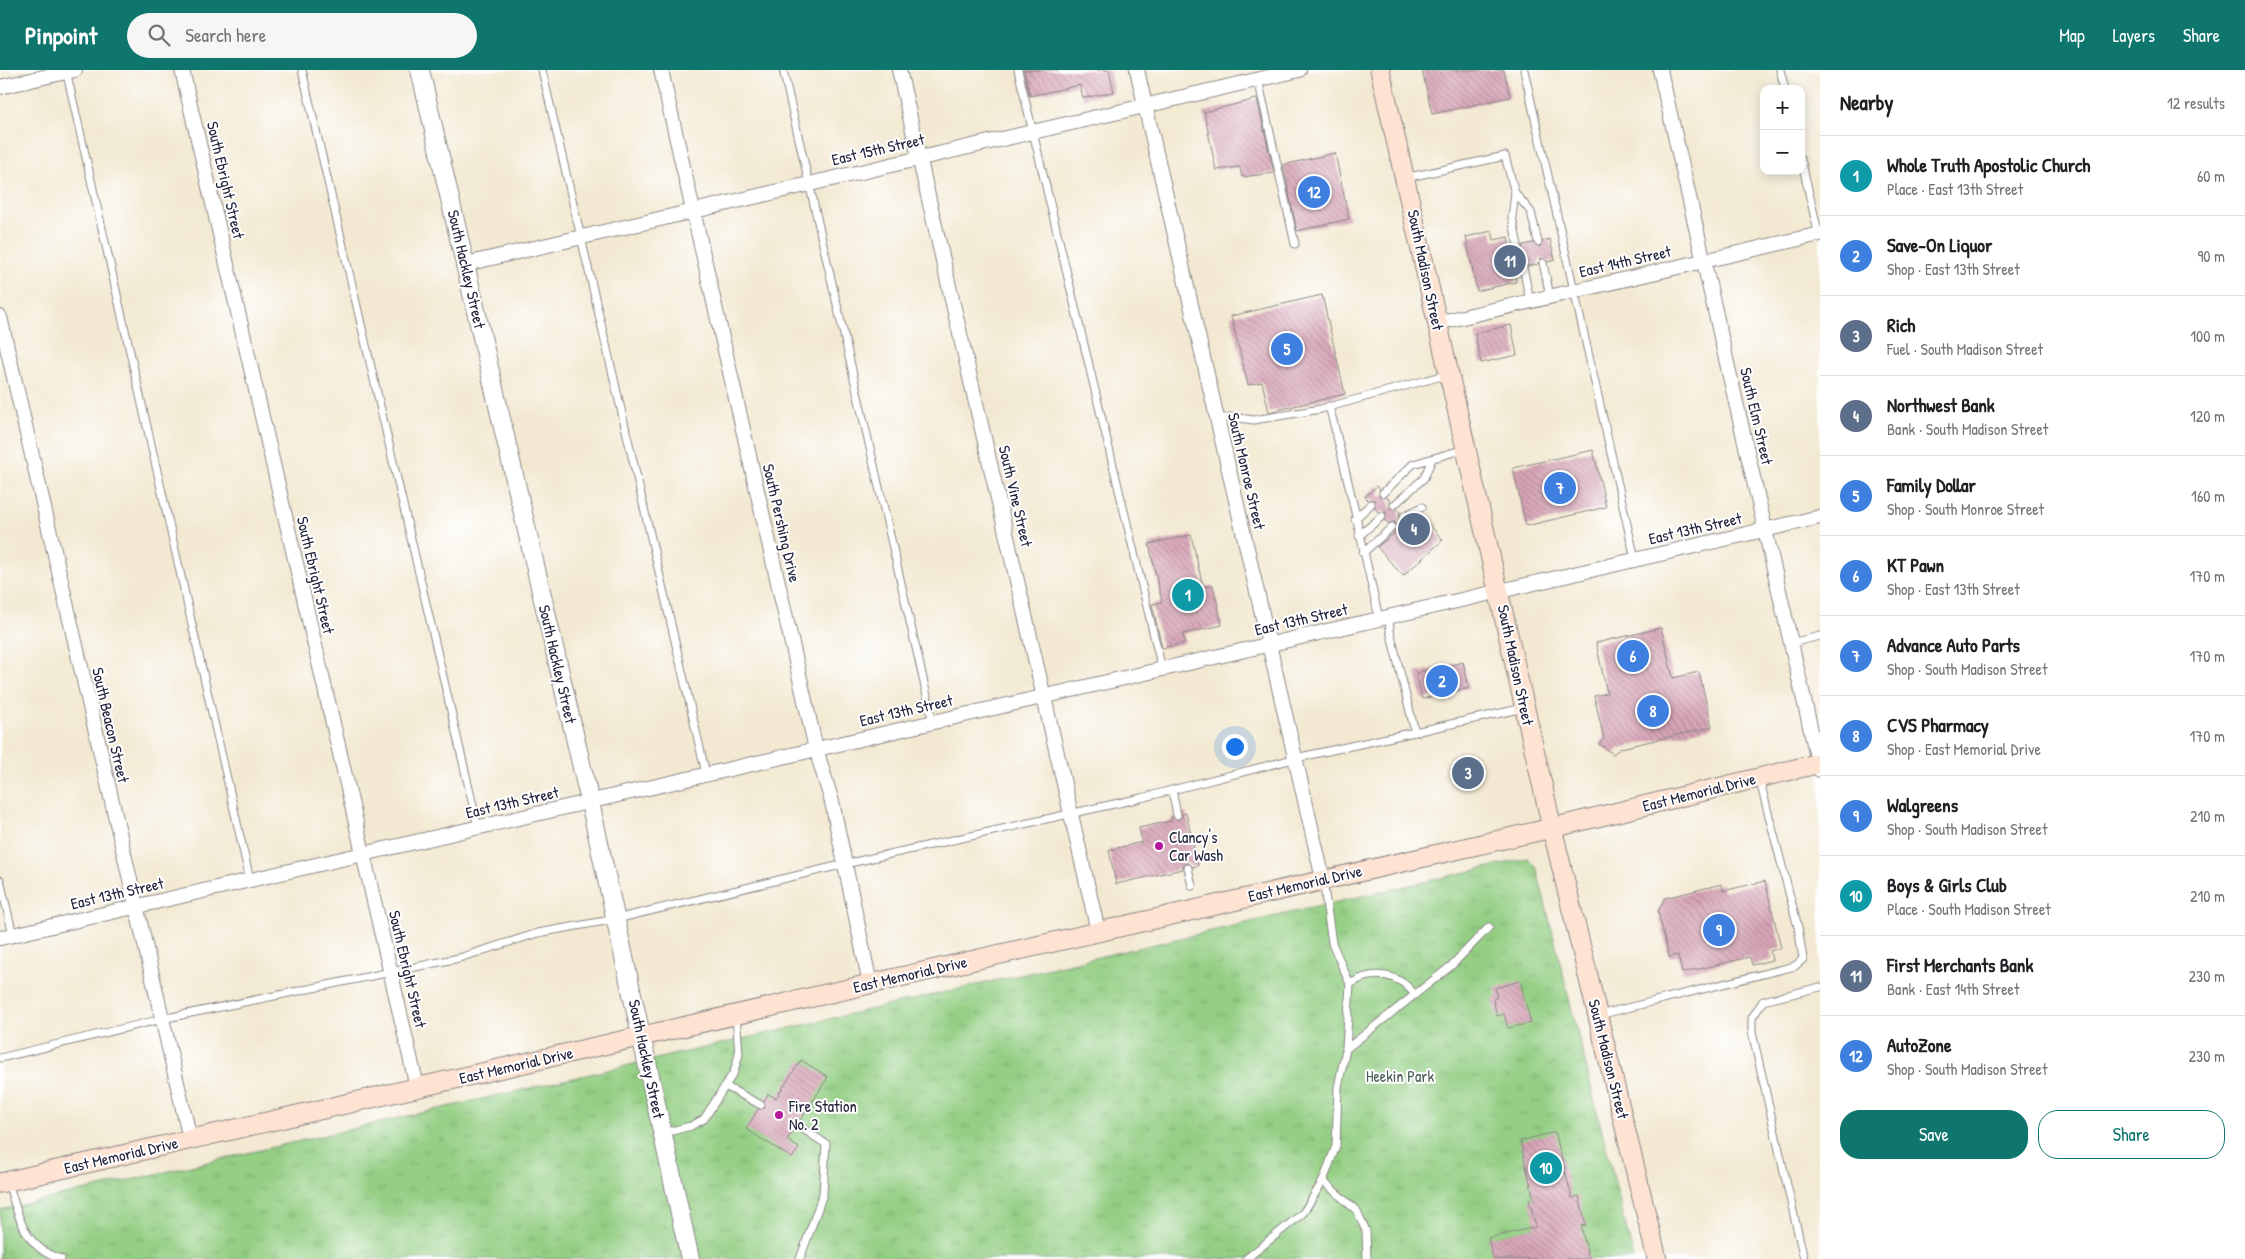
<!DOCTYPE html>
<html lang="en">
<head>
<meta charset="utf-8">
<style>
	:root { --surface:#fff; --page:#f6f6f6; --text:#202124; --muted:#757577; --line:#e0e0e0; --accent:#0f766e }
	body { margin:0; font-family:"Patrick Hand",sans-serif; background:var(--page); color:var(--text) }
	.controls { position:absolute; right:15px; top:15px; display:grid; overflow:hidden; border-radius:10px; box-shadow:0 2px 12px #0003 }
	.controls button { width:45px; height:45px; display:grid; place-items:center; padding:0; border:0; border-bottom:1px solid var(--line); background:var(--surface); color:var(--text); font:25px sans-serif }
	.you { position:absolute; left:1234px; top:676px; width:18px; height:18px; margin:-12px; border:4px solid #fff; border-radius:50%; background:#1a73e8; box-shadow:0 0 0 8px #1a73e833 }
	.badge { display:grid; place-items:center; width:32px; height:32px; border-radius:50%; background:var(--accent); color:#fff; font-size:16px; font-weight:700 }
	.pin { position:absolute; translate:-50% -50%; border:2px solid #fff; box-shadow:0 1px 5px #0006 }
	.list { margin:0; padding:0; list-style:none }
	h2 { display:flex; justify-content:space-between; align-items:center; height:65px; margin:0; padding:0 20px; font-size:21px }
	h2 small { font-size:16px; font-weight:400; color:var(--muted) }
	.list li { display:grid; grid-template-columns:32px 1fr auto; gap:15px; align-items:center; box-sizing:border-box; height:80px; padding:0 20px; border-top:1px solid var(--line) }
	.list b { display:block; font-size:19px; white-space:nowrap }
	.list p { margin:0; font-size:16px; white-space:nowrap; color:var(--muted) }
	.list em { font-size:16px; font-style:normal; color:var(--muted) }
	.actions { display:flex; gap:10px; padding:15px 20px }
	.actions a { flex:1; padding:11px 0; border:1px solid var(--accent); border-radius:20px; text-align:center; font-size:18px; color:var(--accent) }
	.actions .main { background:var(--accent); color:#fff }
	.icon { flex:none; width:28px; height:28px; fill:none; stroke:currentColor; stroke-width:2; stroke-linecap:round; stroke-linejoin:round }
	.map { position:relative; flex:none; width:1820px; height:1189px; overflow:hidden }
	header { display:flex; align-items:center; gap:30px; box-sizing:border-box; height:70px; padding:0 25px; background:var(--accent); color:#fff }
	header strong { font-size:24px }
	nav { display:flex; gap:28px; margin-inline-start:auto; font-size:18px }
	.search { width:350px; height:45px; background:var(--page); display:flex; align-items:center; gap:12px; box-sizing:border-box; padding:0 18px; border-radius:28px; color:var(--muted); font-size:19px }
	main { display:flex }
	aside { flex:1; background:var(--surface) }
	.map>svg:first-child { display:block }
</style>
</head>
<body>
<header>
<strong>Pinpoint</strong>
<div class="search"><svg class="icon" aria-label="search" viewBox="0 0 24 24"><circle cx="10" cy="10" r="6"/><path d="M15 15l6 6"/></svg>Search here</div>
<nav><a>Map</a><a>Layers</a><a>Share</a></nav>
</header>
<main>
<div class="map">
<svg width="1820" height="1189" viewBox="0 0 1820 1189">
	<defs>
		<pattern id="park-tufts" width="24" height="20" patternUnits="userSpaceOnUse" patternTransform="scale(1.25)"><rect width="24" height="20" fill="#94cf84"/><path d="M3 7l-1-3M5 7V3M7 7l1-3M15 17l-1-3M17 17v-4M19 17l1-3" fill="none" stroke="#7fb173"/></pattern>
		<pattern id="building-back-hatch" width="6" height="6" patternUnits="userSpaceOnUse" patternTransform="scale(1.25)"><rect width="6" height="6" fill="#d8a5b7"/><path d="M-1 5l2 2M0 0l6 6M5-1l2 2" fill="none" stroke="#af8696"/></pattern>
	</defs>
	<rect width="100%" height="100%" fill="#fff"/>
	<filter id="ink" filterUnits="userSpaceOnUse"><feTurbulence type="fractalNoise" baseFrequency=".02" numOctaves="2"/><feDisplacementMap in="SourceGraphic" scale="10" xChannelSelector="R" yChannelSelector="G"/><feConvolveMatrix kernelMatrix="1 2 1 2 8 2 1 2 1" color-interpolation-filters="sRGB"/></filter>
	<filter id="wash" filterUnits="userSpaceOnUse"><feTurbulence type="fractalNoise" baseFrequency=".0096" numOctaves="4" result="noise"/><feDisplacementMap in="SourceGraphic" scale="20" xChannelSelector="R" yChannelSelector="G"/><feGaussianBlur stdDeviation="1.12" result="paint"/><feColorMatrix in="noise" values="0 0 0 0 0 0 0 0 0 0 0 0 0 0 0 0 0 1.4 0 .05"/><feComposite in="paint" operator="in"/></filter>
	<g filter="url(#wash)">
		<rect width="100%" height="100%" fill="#f3e9d2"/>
		<polygon fill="url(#park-tufts)" stroke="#5b7860" points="1528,788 1536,796 1634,1189 0,1189 0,1140"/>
		<g id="blocks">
			<g fill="url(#building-back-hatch)">
				<polygon points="1024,0 1109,0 1114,22 1083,28 1080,15 1030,26"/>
				<polygon points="1422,0 1504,0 1510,27 1432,44"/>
				<polygon points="1257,29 1274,103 1242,107 1240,97 1216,100 1204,42"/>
				<polygon points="1335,83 1349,149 1297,161 1283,95"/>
				<polygon points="1492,161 1494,170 1508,167 1510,178 1517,181 1522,180 1523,175 1533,173 1540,177 1543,171 1550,169 1555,190 1548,192 1541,188 1538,194 1528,196 1521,192 1518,198 1514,199 1516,212 1477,221 1466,167"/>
				<polygon points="1322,225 1345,324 1269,342 1262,312 1248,315 1231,246"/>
				<polygon points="1511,255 1517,285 1481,293 1475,263"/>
				<polygon points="1593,380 1606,437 1526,456 1513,398"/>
				<polygon points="1377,416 1380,419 1379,426 1387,427 1390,431 1390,438 1397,439 1400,442 1399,446 1401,450 1409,453 1420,444 1443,470 1403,506 1377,477 1396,462 1397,456 1394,452 1388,453 1385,450 1386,442 1378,442 1375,438 1374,430 1368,430 1365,427"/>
				<polygon points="1191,465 1203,517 1213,515 1222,555 1183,564 1185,573 1162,578 1152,534 1162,532 1149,474"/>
				<polygon points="1661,558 1673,608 1699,602 1712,657 1621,678 1613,684 1599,674 1604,668 1594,626 1607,623 1596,573"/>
				<polygon points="1463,592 1469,618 1422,629 1416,603"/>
				<polygon points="1186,743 1198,796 1193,797 1187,793 1184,794 1183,799 1116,814 1109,780 1142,772 1139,758 1171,751 1172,746 1178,750 1182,744"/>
				<polygon points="1765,811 1781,878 1770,881 1772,890 1752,895 1750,887 1682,903 1678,885 1669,887 1658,841 1665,828 1722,814 1723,821"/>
				<polygon points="1520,911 1531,953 1508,958 1504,944 1497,946 1493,929 1497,927 1495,918"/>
				<polygon points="801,990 828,1007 800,1051 792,1053 794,1059 787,1070 799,1078 792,1088 746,1059 758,1039 765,1038 764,1031 768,1024 776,1028"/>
				<polygon points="1555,1062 1572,1128 1579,1126 1586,1155 1581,1156 1589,1189 1493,1189 1488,1168 1536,1157 1529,1130 1534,1129 1520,1071"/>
			</g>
		</g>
	</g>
	<g filter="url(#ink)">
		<use href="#blocks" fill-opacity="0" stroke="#8a8686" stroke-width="1"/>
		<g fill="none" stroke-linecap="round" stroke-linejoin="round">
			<g stroke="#8a8686" stroke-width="9">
				<g id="service">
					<polyline points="66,0 250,810"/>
					<polyline points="302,0 478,757"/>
					<polyline points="542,0 706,704"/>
					<polyline points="783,0 933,652"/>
					<polyline points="1018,0 1162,599"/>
					<polyline points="1524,0 1635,489"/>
					<polyline points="1780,0 1785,19"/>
					<polyline points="1258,9 1295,174"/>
					<polyline points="1801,89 1819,166"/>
					<polyline points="1405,108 1505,86 1515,123 1512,147 1518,176"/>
					<polyline points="1515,123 1531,142 1538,172"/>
					<polyline points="1543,193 1550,226"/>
					<polyline points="1523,197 1530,231"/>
					<path d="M1329,336C1348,406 1363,478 1379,548"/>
					<polyline points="1217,349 1231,347 1254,350 1321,339 1449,304"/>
					<polyline points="1383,423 1413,394 1465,379"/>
					<polyline points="1394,435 1424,408 1432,389"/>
					<polyline points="1404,446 1422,437"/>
					<polyline points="1355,449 1371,434"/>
					<polyline points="1359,466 1382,446"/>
					<polyline points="1363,483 1392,457"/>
					<polyline points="1389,546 1390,561 1415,662"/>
					<polyline points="1791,573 1820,566"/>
					<polyline points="1172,720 1177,745"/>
					<polyline points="1188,798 1192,816"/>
					<polyline points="0,810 13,865"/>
					<path d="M1350,914C1372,900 1398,902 1415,925"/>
					<polyline points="1599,945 1795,896 1803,889 1798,857 1759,708"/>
					<polyline points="1346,979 1451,896 1489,857"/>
					<polyline points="0,988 162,949 459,888 538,863 616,849 845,794 1141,728 1305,686 1524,638"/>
					<polyline points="725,1016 761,1035"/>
					<polyline points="797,1055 826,1074 823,1124 800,1189"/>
					<polyline points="664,1063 691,1056 704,1049 734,1002 739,984 736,945"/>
					<polyline points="1323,1111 1357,1141 1366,1161 1367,1189"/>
					<path d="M8,1112C18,1144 23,1178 61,1189"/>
					<polyline points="1246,1189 1303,1143 1323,1111 1336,1076 1338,1017 1346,979 1350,914 1332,873 1323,810"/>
					<polyline points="1804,1189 1752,962 1752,948 1763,931 1820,917"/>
				</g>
			</g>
			<g stroke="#8a8686" stroke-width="16">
				<g id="minor">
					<polyline points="182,0 417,1017"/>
					<polyline points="661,0 816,679 832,732 870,914"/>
					<polyline points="899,0 1098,861"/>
					<polyline points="1137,0 1323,809"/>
					<polyline points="1660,0 1820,700"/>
					<polyline points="0,17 75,0"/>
					<polyline points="466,194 1299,0"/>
					<polyline points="0,247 190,1069"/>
					<polyline points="1437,253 1820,164"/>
					<polyline points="0,868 1820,447"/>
				</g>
			</g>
			<g stroke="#8a8686" stroke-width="20">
				<polyline id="tertiary" points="420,0 590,732 690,1189"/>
			</g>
			<g stroke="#8a8686" stroke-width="21">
				<g id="secondary">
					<polyline points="1380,0 1552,758 1657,1189"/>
					<polyline points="0,1113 1552,758 1820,693"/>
				</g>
			</g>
			<use href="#service" stroke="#fff" stroke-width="7"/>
			<use href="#minor" stroke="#fff" stroke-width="14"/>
			<use href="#tertiary" stroke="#fff" stroke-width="18"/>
			<use href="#secondary" stroke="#fee3d2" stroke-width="19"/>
		</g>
	</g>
	<g fill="#b5179e" stroke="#fff" stroke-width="2">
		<circle cx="1159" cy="776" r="5"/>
		<circle cx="779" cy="1045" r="5"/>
	</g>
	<g text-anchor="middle" stroke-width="4" stroke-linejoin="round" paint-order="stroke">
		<g font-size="16" fill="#22223b" stroke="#fff">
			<text transform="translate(878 79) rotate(-13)" y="6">East 15th Street</text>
			<text transform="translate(226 110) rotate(77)" y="6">South Ebright Street</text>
			<text transform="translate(1625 191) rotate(-13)" y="6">East 14th Street</text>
			<text transform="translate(467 199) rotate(77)" y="6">South Hackley Street</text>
			<text transform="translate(1426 200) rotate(78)" y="6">South Madison Street</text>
			<text transform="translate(1757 346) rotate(77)" y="6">South Elm Street</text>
			<text transform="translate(1247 401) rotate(77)" y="6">South Monroe Street</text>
			<text transform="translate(1016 426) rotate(77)" y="6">South Vine Street</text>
			<text transform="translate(782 453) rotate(77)" y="6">South Pershing Drive</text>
			<text transform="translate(1695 458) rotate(-13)" y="6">East 13th Street</text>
			<text transform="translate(316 505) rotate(77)" y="6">South Ebright Street</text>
			<text transform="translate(1301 549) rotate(-13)" y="6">East 13th Street</text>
			<text transform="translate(558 594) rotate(77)" y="6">South Hackley Street</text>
			<text transform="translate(1516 595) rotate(78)" y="6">South Madison Street</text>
			<text transform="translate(906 640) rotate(-13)" y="6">East 13th Street</text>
			<text transform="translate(111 655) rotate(77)" y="6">South Beacon Street</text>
			<text transform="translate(1699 722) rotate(-14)" y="6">East Memorial Drive</text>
			<text transform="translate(512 732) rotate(-13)" y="6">East 13th Street</text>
			<text transform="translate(1305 813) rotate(-13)" y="6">East Memorial Drive</text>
			<text transform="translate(117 823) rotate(-13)" y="6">East 13th Street</text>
			<text transform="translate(408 899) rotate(77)" y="6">South Ebright Street</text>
			<text transform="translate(910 904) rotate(-13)" y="6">East Memorial Drive</text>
			<text transform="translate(647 989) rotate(78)" y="6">South Hackley Street</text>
			<text transform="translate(1609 989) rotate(76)" y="6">South Madison Street</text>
			<text transform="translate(516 995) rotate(-13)" y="6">East Memorial Drive</text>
			<text transform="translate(121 1085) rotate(-13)" y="6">East Memorial Drive</text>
		</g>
		<g font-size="16" fill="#22223b" stroke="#fff" text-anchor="start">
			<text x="1169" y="773">Clancy's<tspan x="1169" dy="18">Car Wash</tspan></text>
			<text x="789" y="1042">Fire Station<tspan x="789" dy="18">No. 2</tspan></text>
		</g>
		<g font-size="16" fill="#4a5f55" stroke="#fff">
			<text x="1400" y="1012">Heekin Park</text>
		</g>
	</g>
</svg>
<div class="controls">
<button>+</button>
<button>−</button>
</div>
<div class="you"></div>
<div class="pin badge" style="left:1188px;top:525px;background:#0f9aa8">1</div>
<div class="pin badge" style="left:1442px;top:611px;background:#3f7fe0">2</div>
<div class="pin badge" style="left:1468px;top:703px;background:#5c6f8a">3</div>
<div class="pin badge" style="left:1414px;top:459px;background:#5c6f8a">4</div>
<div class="pin badge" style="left:1287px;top:279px;background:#3f7fe0">5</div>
<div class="pin badge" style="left:1633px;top:586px;background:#3f7fe0">6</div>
<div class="pin badge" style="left:1560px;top:418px;background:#3f7fe0">7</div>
<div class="pin badge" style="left:1653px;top:641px;background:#3f7fe0">8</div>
<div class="pin badge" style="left:1719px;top:860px;background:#3f7fe0">9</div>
<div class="pin badge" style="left:1546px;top:1098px;background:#0f9aa8">10</div>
<div class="pin badge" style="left:1510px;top:191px;background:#5c6f8a">11</div>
<div class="pin badge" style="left:1314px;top:122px;background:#3f7fe0">12</div>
</div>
<aside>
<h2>Nearby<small>12 results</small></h2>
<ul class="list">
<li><span class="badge" style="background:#0f9aa8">1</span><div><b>Whole Truth Apostolic Church</b><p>Place · East 13th Street</p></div><em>60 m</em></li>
<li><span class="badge" style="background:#3f7fe0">2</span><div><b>Save-On Liquor</b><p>Shop · East 13th Street</p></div><em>90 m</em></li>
<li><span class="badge" style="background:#5c6f8a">3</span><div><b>Rich</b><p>Fuel · South Madison Street</p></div><em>100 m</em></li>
<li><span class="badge" style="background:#5c6f8a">4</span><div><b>Northwest Bank</b><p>Bank · South Madison Street</p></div><em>120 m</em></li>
<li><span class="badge" style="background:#3f7fe0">5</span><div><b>Family Dollar</b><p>Shop · South Monroe Street</p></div><em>160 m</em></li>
<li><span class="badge" style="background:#3f7fe0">6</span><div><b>KT Pawn</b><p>Shop · East 13th Street</p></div><em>170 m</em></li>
<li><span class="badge" style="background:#3f7fe0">7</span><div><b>Advance Auto Parts</b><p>Shop · South Madison Street</p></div><em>170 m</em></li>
<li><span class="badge" style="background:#3f7fe0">8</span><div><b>CVS Pharmacy</b><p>Shop · East Memorial Drive</p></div><em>170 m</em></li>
<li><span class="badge" style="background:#3f7fe0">9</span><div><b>Walgreens</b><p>Shop · South Madison Street</p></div><em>210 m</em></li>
<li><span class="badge" style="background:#0f9aa8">10</span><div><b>Boys &amp; Girls Club</b><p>Place · South Madison Street</p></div><em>210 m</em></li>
<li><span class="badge" style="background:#5c6f8a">11</span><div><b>First Merchants Bank</b><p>Bank · East 14th Street</p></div><em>230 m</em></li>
<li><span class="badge" style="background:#3f7fe0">12</span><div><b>AutoZone</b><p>Shop · South Madison Street</p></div><em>230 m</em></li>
</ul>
<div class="actions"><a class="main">Save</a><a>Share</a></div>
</aside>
</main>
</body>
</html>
